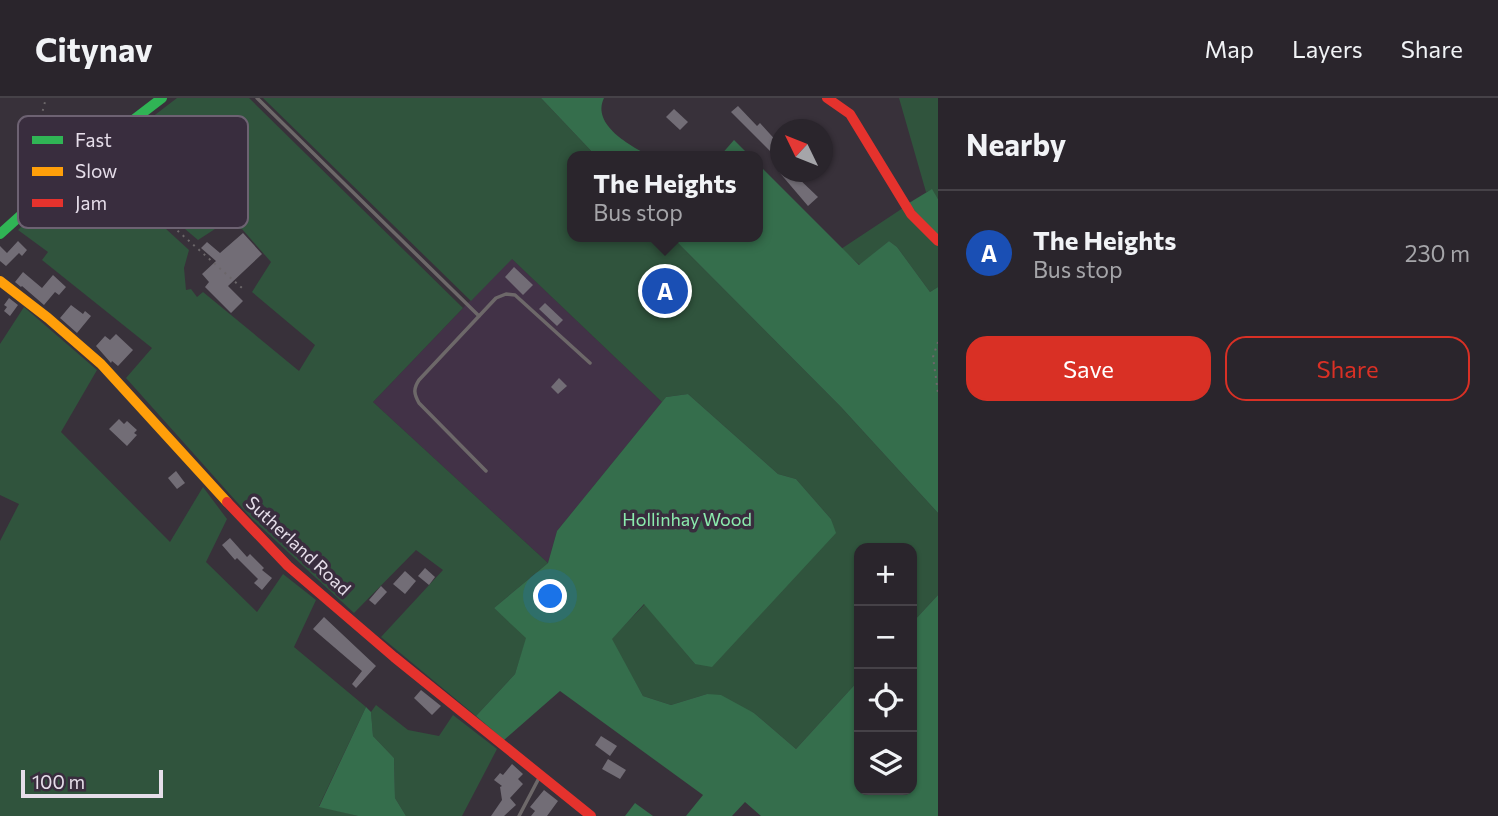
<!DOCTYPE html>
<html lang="en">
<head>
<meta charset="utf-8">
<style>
	:root { --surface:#2a252c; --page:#363138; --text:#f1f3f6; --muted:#a5a5a9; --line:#464248; --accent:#d93025 }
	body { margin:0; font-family:Commissioner,sans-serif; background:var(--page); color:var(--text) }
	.controls { position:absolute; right:21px; bottom:21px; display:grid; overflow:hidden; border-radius:14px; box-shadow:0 2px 5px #0004 }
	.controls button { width:63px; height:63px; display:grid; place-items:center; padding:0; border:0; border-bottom:2px solid var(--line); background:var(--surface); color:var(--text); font:35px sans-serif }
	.compass { position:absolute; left:770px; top:21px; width:63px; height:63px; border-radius:50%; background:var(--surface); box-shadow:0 2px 5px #0004; rotate:313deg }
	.scale { position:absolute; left:21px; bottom:18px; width:142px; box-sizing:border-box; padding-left:7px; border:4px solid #e6deea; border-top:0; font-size:19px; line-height:24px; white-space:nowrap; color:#e6deea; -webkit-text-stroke:5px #392d3e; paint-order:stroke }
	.you { position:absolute; left:551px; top:499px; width:24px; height:24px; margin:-18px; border:5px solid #fff; border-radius:50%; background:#1a73e8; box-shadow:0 0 0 10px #1a73e833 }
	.badge { display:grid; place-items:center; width:46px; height:46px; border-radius:50%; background:var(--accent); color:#fff; font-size:23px; font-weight:700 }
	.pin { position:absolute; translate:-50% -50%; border:4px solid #fff; box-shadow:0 2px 7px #0006 }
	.popup { position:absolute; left:567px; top:53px; width:196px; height:91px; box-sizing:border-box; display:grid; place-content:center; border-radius:14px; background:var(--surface); filter:drop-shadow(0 2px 5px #0005); font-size:23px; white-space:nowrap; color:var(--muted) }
	.popup b { font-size:26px; color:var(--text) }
	.popup::after { content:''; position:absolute; left:50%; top:100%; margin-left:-14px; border:14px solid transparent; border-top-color:var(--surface) }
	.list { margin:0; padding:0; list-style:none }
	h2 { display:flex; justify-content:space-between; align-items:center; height:91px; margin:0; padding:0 28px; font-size:30px }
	h2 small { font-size:23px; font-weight:400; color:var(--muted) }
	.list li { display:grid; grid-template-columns:46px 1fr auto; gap:21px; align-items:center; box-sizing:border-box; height:126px; padding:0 28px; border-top:2px solid var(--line) }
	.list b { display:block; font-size:26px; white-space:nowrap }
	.list p { margin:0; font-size:23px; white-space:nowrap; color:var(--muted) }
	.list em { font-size:23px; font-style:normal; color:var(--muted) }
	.actions { display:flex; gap:14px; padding:21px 28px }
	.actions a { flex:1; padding:16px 0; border:2px solid var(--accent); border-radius:21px; text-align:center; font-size:24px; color:var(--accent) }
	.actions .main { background:var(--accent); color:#fff }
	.icon { flex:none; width:38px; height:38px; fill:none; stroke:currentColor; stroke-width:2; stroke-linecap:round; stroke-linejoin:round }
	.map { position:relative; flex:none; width:938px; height:718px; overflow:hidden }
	header { display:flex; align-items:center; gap:42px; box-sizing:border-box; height:98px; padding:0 35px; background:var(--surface); border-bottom:2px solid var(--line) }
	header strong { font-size:33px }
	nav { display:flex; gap:38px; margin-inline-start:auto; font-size:24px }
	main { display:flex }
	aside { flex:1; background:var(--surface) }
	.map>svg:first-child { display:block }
</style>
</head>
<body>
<header>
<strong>Citynav</strong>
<nav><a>Map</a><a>Layers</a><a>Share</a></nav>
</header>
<main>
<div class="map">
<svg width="938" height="718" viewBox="0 0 938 718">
	<rect width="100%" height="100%" fill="#38313a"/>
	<polygon fill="#423247" points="511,160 662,304 557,433 548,465 373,304"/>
	<g fill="#30543d">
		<polygon points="177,0 249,0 463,210 373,304 548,465 494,510 527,539 515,576 476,618 381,539 443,472 416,452 354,515 252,421 126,280 152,250 42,162 48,154 18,132 50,101 94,65 189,152 184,170 186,192 191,191 197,199 203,194 299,273 315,247 252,194 271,164 242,131 215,131 198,142 100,59"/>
		<polygon points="263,0 541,0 596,58 572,58 572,139 672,139 841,309 938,415 938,497 912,525 912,450 859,450 859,582 796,651 754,615 707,596 671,607 643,598 611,541 645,506 695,566 835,435 831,421 796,381 778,376 688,296 666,299 662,304 512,161 471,203"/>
		<polygon points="899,0 938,0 938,101 932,92 926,94"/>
		<polygon points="903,110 938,147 938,189 930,194 897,149 889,143 860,167 841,151"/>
		<polygon points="24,209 97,272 61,334 170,444 203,389 227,421 206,464 257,514 283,476 316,502 294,549 366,609 319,708 358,718 0,718 0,443 19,406 0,397 0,246"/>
		<polygon points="376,607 408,632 439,638 453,617 497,651 462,718 406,718 395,700 394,660 373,638 371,614"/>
	</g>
	<g fill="#356e4c">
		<path d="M541,0H604C591,27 631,48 650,58H596Z"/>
		<polygon points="734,42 750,58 720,58"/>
		<polygon points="758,66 859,167 889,143 897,149 930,194 938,189 938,415 841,309 672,139 758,139"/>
		<polygon points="932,91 938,101 938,139 923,124 909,105"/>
		<polygon points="688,296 778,376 796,381 831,421 836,435 712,569 695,566 644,506 612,541 643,598 671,607 707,596 721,597 754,615 796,651 859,582 859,692 912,692 912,525 938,497 938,718 761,718 745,704 732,718 686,718 703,697 560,593 504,642 476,618 515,576 526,540 494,510 548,465 557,433 666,299"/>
		<polygon points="366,609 371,614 373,638 394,660 395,700 406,718 358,718 319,709"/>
		<polygon points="635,705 653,718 625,718"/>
	</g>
	<g fill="#726d76">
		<polygon points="738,8 757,28 760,25 780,47 780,63 731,14"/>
		<polygon points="674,11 688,24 680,32 666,19"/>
		<polygon points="779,74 790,74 796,78 818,99 808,108"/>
		<polygon points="243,135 262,156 228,188 243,203 231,215 205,189 209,184 202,176 216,163 201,150 207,144 220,155"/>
		<polygon points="18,143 27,152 22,158 19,155 6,168 0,163 0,148 7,155"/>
		<polygon points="514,169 533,187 523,197 505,179"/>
		<polygon points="23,174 42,190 53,177 66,189 59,197 55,194 44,207 22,188 21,189 15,184"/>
		<polygon points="9,200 18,207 10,218 4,213 7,209 4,207"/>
		<polygon points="545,205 563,222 557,228 539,211"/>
		<polygon points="71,207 83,216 85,213 91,218 77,235 60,220"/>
		<polygon points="116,236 133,252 118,268 112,263 111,265 96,248 105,238 110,242"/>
		<polygon points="559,280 567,288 558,296 551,289"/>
		<polygon points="119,321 124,326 127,323 137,332 134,335 137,337 127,348 109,331"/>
		<polygon points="176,373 185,385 177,391 168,380"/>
		<polygon points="230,440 247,459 250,456 264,470 262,472 272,480 262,492 254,485 258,481 237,460 235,462 222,447"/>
		<polygon points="425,470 435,479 429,487 418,478"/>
		<polygon points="405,473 416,483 405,496 393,486"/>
		<polygon points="381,488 387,494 375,507 369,502"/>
		<polygon points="324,519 376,568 356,590 352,586 362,573 313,531"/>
		<polygon points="421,592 441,608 432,617 414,600"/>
		<polygon points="601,638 617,648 610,658 595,647"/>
		<polygon points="608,661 626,672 620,681 602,671"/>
		<polygon points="512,666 523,676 518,681 523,686 510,700 516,707 504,718 491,718 502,702 500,689 502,688 494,682 500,675 503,677"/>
		<polygon points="544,692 558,703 547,718 531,718 535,713 530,709"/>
	</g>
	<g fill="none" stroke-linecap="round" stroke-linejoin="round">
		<g stroke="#6c676a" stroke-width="2" stroke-dasharray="2 5" stroke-linecap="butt">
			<polyline points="99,63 242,190"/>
			<polyline points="20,101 46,0"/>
			<polyline points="938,244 933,259 938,295"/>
		</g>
		<g stroke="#6d6869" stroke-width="3.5">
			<polyline points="257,0 479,218"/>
			<path d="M486,373L419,305C414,296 413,291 419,282L496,200L506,196L515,197L590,265"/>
			<polyline points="519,718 539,680"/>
		</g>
		<polyline stroke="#30b455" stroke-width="10" points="0,136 90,55 162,0"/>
		<polyline stroke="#ff9f0a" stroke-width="10" points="0,183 48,220 101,266 227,404"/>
		<g stroke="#e5322d" stroke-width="10">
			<polyline points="827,0 850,16 911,116 938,143"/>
			<polyline points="227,404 288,468 394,559 591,718"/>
		</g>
	</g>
	<g text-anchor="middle" stroke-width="7" stroke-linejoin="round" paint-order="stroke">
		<g font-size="18" fill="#8bebad" stroke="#392d3e">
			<text x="687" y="428">Hollinhay Wood</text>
		</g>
		<g font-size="18" fill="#e6deea" stroke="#392d3e">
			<text transform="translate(298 448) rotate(43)" y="6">Sutherland Road</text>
		</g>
	</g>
	<rect x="18" y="18" width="230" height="112" rx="10" fill="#392d3e" stroke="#6d6272" stroke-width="2"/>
	<rect x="32" y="38" width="31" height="8" fill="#30b455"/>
	<rect x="32" y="69" width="31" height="9" fill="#ff9f0a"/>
	<rect x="32" y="101" width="31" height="8" fill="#e5322d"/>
	<g font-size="19" fill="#e6deea">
		<text x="75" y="49">Fast</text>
		<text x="75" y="80">Slow</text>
		<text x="75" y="112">Jam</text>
	</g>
</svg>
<div class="controls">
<button>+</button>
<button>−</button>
<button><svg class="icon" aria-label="locate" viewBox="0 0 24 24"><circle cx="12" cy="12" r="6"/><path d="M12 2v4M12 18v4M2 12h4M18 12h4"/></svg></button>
<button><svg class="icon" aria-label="layers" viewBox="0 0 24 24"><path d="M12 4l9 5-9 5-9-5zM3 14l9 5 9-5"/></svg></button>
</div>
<svg class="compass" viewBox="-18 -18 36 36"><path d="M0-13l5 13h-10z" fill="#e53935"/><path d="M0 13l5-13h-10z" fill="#a5a5a9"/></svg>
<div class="scale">100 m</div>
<div class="you"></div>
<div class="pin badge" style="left:665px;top:193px;background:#1a4fb4">A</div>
<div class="popup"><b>The Heights</b>Bus stop</div>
</div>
<aside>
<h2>Nearby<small></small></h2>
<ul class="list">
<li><span class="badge" style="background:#1a4fb4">A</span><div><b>The Heights</b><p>Bus stop</p></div><em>230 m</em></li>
</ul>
<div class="actions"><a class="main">Save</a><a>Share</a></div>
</aside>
</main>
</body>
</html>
